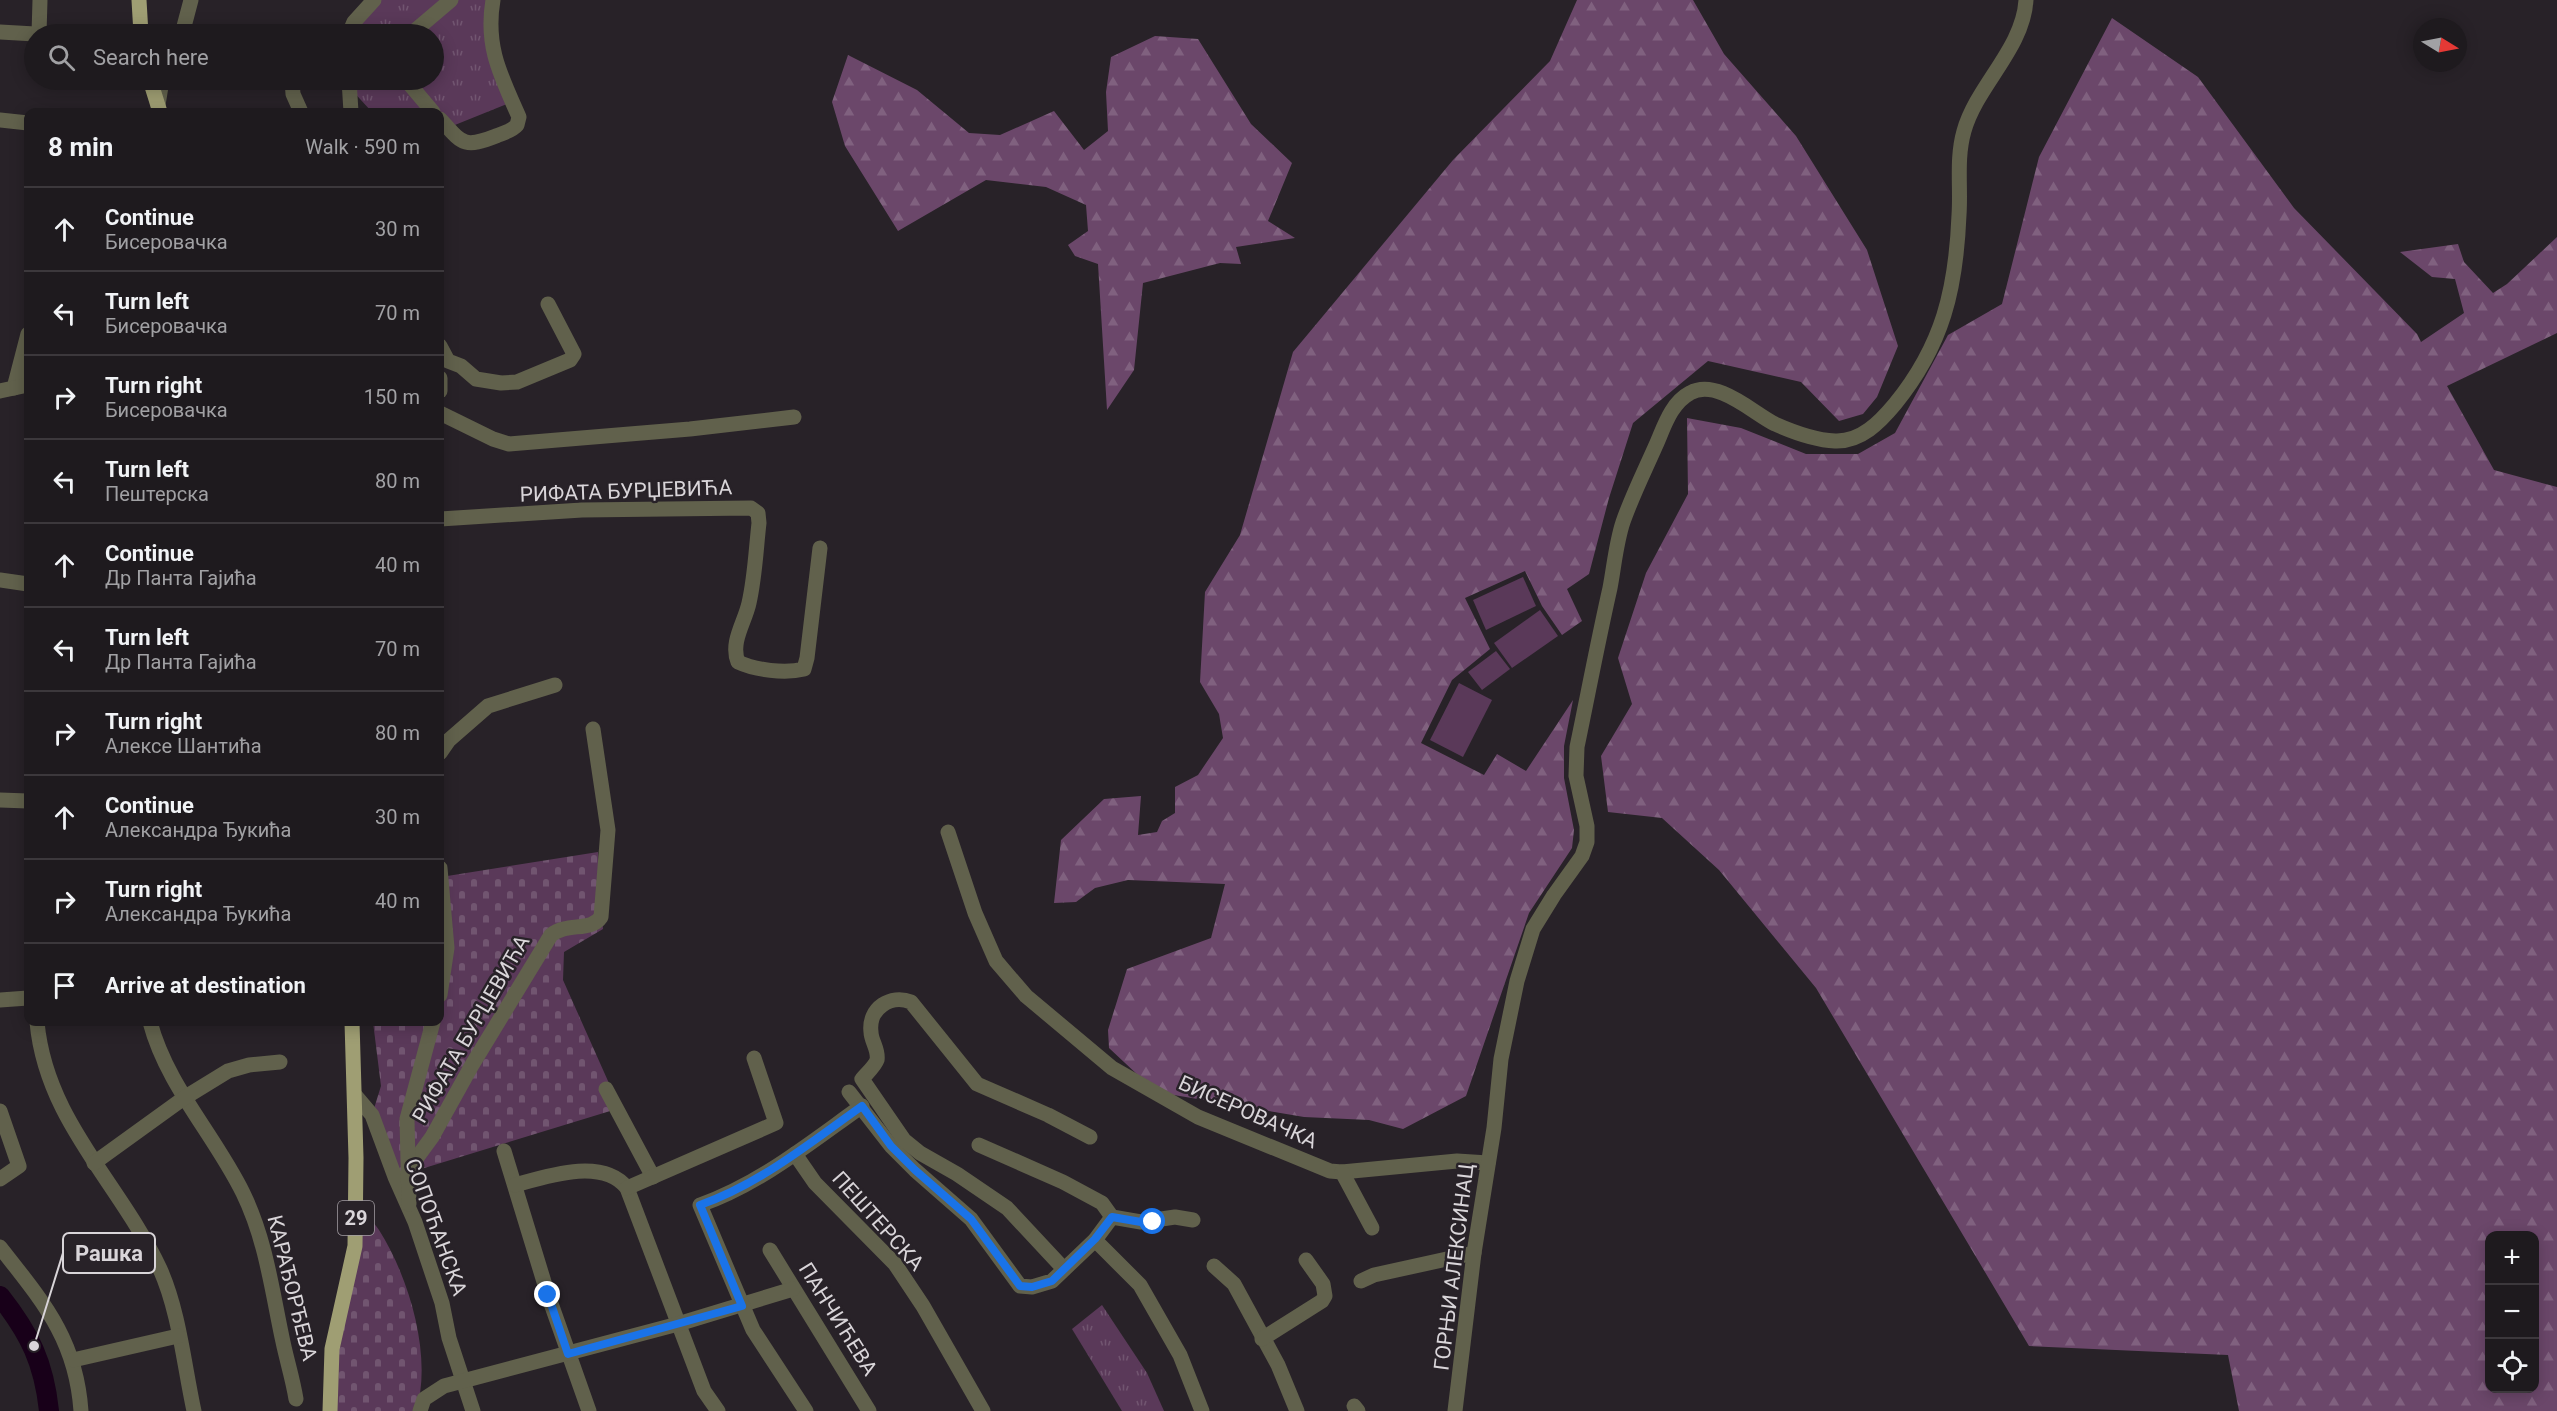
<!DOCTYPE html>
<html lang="en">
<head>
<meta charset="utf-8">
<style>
	:root { --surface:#1e1a1e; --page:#262327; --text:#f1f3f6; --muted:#a1a1a4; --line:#3c383c }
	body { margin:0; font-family:Roboto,sans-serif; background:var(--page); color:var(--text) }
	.controls { position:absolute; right:18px; bottom:18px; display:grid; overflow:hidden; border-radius:12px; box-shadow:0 3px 15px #0003 }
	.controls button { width:54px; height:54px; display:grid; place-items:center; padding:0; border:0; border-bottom:2px solid var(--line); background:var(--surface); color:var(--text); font:30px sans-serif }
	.compass { position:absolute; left:2413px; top:18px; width:54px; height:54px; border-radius:50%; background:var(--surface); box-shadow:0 3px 15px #0003; rotate:100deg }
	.stop { position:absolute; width:18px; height:18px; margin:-14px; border:4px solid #1a73e8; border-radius:50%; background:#fff }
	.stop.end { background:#1a73e8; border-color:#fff; box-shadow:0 2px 6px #0008 }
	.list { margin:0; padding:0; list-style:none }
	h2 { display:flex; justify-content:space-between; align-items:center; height:78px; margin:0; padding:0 24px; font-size:26px }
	h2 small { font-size:20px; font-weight:400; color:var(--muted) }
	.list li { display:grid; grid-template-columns:39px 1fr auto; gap:18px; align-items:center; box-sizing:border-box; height:84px; padding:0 24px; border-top:2px solid var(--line) }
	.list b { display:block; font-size:22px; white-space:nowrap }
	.list p { margin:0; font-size:20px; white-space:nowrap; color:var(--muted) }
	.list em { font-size:20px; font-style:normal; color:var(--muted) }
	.icon { flex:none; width:33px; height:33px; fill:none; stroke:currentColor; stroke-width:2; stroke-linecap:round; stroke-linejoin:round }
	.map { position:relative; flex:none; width:2557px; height:1411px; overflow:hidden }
	.search { position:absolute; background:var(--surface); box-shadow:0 3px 15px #0003; left:24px; top:24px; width:420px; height:66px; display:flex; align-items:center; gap:15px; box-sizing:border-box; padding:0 21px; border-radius:33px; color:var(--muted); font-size:22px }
	.panel { position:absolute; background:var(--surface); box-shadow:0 3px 15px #0003; left:24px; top:108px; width:420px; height:918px; border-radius:12px }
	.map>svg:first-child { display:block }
</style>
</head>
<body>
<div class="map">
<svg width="2557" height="1411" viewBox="0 0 2557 1411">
	<defs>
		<pattern id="grass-tufts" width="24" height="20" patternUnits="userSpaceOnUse" patternTransform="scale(1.5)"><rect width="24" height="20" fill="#5a3959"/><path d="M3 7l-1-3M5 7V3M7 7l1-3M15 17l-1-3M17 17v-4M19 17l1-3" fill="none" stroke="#715570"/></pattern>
		<pattern id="forest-firs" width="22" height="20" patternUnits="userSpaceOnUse" patternTransform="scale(1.5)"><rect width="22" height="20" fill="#6b476a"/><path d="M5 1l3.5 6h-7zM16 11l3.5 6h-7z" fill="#80617f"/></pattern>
		<pattern id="cemetery-stones" width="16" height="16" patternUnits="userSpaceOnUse" patternTransform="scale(1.5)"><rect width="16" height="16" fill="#5a3959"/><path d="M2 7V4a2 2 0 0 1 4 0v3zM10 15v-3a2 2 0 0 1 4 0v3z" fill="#715570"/></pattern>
	</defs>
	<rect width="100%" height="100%" fill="#282228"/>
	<g fill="url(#grass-tufts)">
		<polygon points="374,0 493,0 490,14 512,102 440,131 440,112 372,112 349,87 349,80 434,80 434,34 349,34"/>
		<polygon points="1102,1305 1147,1373 1164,1411 1122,1411 1072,1329"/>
	</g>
	<g fill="url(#forest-firs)" fill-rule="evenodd">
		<polygon points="1577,0 1693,0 1724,54 1796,136 1867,250 1898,346 1877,397 1863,414 1839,421 1801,382 1708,361 1633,423 1609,498 1589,574 1567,589 1582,621 1562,635 1542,606 1525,571 1465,598 1490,649 1452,680 1421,743 1484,775 1497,754 1526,771 1573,700 1564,746 1564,778 1574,830 1572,848 1529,913 1466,1096 1403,1129 1369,1120 1304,1117 1156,1092 1109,1048 1108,1030 1127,969 1211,938 1225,884 1128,880 1095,888 1076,902 1054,903 1061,840 1104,799 1141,796 1138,835 1157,832 1162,821 1175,813 1175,787 1198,775 1223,738 1219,714 1200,682 1205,592 1240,535 1293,352 1453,160 1550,61"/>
		<path d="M2112,18L2198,77L2294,208L2417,334L2421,342L2464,313L2455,279L2432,277L2400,252L2458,244L2464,262L2493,293L2507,284L2557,237V333L2447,386L2494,470L2557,487V1411H2239L2228,1355L2029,1346L1816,988L1719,870L1662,818L1608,812L1601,756L1632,704L1618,658L1646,573L1688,494L1687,418L1741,428L1806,454H1858L1895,433L1948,335L2002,304L2039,157ZM2490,1236H2534V1388H2490Z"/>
		<polygon points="1155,36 1198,39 1251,124 1292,163 1268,221 1295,238 1236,247 1241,264 1220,263 1143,283 1134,370 1107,410 1098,264 1075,256 1068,245 1088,231 1086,205 1046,187 986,180 898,231 845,146 832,102 848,55 917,90 969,133 1000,135 1054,111 1084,150 1108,131 1106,92 1111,57"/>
	</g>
	<g fill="url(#cemetery-stones)">
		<polygon points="598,852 603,929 564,952 563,980 620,1108 395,1177 372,1115 381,1086 373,1022 440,1022 440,868 441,877"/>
		<path d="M356,1207C364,1214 374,1222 379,1230C409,1277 433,1357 416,1411H330Z"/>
	</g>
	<g fill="#5a3959">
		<polygon points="1523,577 1536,606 1486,630 1473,600"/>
		<polygon points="1540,610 1558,636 1512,668 1494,643"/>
		<polygon points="1496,651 1510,669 1482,690 1468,672"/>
		<polygon points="1459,683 1492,700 1463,757 1430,740"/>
	</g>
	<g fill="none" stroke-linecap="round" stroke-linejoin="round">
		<path stroke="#180019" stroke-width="20" d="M0,1296C30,1334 44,1363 49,1411"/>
		<g stroke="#61614c" stroke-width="15">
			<polyline points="0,32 35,34"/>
			<polyline points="39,34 40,0"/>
			<polyline points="182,34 191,0"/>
			<polyline points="349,34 354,22 374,0"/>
			<polyline points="411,34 451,0"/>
			<polyline points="292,80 293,94 301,112"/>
			<polyline points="349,80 351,112"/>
			<polyline points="406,80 433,112"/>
			<polyline points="158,105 162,80"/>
			<path d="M440,119C462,143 463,149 496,136C503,133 512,131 517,125L519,117C501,76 485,47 493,0"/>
			<polyline points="0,120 28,123"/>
			<polyline points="440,346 448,361 461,366 476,379 501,383 517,382 570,360 574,354 548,304"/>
			<polyline points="440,378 440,391"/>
			<polyline points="14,388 28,334"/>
			<polyline points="0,391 28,385"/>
			<polyline points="440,413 493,439 509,444 690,429 794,417"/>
			<path d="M440,519L582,510L751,508L758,513L759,523C756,549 755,577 749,603C745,622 730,642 738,662C755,670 785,674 804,669L807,658L820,548"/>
			<polyline points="0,580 28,584"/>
			<polyline points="440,753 449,740 488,706 555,685"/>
			<polyline points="0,800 28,801"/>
			<polyline points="948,832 975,913 996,961 1026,996 1112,1068 1198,1117 1330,1171 1342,1172 1457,1161 1488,1163"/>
			<polyline points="440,868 447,948 440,995"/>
			<polyline points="0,1000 28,998"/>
			<path d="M37,1022C46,1121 120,1183 160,1269C179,1311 184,1365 194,1411"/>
			<path d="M150,1022C167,1086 214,1134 243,1193C266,1240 272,1291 283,1342C287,1361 293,1380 296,1399"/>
			<polyline points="606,1089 653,1177"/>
			<polyline points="849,1092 891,1146 915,1170 971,1219 1020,1286 1032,1287 1052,1281 1095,1240 1112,1217"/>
			<polyline points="355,1095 372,1115 395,1177 415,1222 442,1303 449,1338 473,1411"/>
			<polyline points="0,1111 19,1166 0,1179"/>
			<polyline points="979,1145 1063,1182 1102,1203 1112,1217 1141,1222 1175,1217 1193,1220"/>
			<polyline points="504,1151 548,1295 589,1411"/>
			<polyline points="795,1154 815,1183 895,1264 923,1306 983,1411"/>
			<polyline points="94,1163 184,1098 228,1071 249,1065 280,1062"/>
			<path d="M410,1167L432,1137L472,1065L551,935C567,922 591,932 601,917L608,830L593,729"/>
			<polyline points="1342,1172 1372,1228"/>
			<path d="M515,1185C547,1176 603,1157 627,1188L704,1391L718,1411"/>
			<polyline points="627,1188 776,1123 754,1058"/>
			<polyline points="409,1204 407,1119 433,1022"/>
			<polyline points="1095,1240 1140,1285 1180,1355 1202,1411"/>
			<path d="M0,1247C43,1302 76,1339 81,1411"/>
			<polyline points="770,1250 869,1411"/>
			<polyline points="1214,1266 1234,1284 1278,1365 1297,1411"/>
			<path d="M1064,1269L1007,1208L957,1174L920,1153L904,1140L862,1079C867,1073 875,1066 877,1060C879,1050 871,1041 871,1032C868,1008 891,994 911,1002L977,1084L1048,1115L1090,1137"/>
			<polyline points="1361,1281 1374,1275 1474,1253"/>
			<polyline points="1262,1339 1322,1301 1325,1296 1323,1284 1306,1260"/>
			<polyline points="73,1360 178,1336"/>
			<polyline points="1354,1406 1358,1411"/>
			<polyline points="420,1411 424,1399 444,1386 678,1324 793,1289"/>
			<path d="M806,1411L753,1330L700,1205C760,1184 811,1142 862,1106"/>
			<path d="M1455,1411L1474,1253L1494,1128L1501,1059L1517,981L1533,929L1554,895L1582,856L1587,842V826L1576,776L1577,747C1588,694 1598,641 1610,588C1614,567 1616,543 1623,522C1632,496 1645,470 1656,445C1664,427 1671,403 1690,393C1717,378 1753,413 1775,424C1793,432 1815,440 1835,441C1861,442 1880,422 1895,404C1943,345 1956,289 1959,215C1961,187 1956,159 1964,131C1977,85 2023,49 2026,0"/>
		</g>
		<g stroke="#9f9e73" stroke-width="15">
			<polyline points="139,0 141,34"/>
			<polyline points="150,80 160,112"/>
			<polyline points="330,1411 332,1349 355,1246 356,1158 352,1022"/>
		</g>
	</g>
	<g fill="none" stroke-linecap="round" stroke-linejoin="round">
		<path stroke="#1a73e8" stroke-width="8" d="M548,1295L568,1354L742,1306L700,1205C760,1184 811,1142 862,1106L891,1146L915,1170L971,1219L1020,1286L1032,1287L1052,1281L1095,1239L1112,1217L1141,1222H1153"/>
	</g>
	<g text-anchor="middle" stroke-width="5" stroke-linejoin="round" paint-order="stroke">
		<rect fill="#282228" stroke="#a49fa4" stroke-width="1.5" x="338" y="1201" width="36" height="34" rx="4.5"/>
		<g font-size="20" font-weight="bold" fill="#d9d5d9">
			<text x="356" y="1225">29</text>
		</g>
		<g font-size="21" fill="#d9d5d9" stroke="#282228">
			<text transform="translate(626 491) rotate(-2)" y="7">РИФАТА БУРЏЕВИЋА</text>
			<text transform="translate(471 1029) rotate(-60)" y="7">РИФАТА БУРЏЕВИЋА</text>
			<text transform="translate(1248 1112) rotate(24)" y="7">БИСЕРОВАЧКА</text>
			<text transform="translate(878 1221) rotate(48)" y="7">ПЕШТЕРСКА</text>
			<text transform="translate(436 1227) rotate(70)" y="7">СОПОЋАНСКА</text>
			<text transform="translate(1454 1267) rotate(-83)" y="7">ГОРЊИ АЛЕКСИНАЦ</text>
			<text transform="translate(292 1288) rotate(76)" y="7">КАРАЂОРЂЕВА</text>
			<text transform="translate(838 1319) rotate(58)" y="7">ПАНЧИЋЕВА</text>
		</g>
	</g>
	<path fill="none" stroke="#d9d5d9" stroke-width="2" d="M34 1346L63 1253"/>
	<circle fill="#d9d5d9" stroke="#282228" stroke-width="2" cx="34" cy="1346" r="6"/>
	<rect fill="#282228" stroke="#d9d5d9" stroke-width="2" x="63" y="1233" width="92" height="40" rx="6"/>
	<g font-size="22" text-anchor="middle" font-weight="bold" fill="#d9d5d9">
		<text x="109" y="1261">Рашка</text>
	</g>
</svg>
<div class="controls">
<button>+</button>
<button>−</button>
<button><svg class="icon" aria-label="locate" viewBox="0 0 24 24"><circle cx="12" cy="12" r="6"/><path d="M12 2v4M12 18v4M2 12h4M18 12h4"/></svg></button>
</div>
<svg class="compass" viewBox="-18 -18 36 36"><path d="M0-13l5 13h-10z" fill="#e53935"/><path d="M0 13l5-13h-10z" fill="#a1a1a4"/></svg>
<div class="stop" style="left:1153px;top:1222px"></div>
<div class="stop end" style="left:548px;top:1295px"></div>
<div class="search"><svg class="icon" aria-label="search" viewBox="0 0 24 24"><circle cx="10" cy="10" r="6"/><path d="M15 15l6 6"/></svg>Search here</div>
<section class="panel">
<h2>8 min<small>Walk · 590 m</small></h2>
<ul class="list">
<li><svg class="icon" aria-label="ahead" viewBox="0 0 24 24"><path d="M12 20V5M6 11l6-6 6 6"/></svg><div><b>Continue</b><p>Бисеровачка</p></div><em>30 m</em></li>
<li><svg class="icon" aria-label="left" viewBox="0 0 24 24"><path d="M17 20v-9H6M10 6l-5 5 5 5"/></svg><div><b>Turn left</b><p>Бисеровачка</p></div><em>70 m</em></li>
<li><svg class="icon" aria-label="right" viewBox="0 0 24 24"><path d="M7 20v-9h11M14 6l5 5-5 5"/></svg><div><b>Turn right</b><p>Бисеровачка</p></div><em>150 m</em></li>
<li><svg class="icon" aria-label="left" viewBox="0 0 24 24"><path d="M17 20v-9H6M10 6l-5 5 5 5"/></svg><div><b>Turn left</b><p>Пештерска</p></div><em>80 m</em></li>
<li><svg class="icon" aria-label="ahead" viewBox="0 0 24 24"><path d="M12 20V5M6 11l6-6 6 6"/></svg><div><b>Continue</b><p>Др Панта Гајића</p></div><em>40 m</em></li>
<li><svg class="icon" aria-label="left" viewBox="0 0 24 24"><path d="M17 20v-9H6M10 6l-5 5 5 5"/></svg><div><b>Turn left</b><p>Др Панта Гајића</p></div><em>70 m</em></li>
<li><svg class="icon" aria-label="right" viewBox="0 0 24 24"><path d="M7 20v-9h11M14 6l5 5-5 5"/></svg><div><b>Turn right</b><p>Алексе Шантића</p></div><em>80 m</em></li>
<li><svg class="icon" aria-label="ahead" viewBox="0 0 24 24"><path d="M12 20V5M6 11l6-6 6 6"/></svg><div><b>Continue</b><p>Александра Ђукића</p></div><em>30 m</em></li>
<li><svg class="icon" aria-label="right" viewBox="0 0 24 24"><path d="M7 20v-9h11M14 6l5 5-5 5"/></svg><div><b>Turn right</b><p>Александра Ђукића</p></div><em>40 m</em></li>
<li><svg class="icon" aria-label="arrive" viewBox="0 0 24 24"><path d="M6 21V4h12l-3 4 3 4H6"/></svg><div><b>Arrive at destination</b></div></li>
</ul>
</section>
</div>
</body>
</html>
